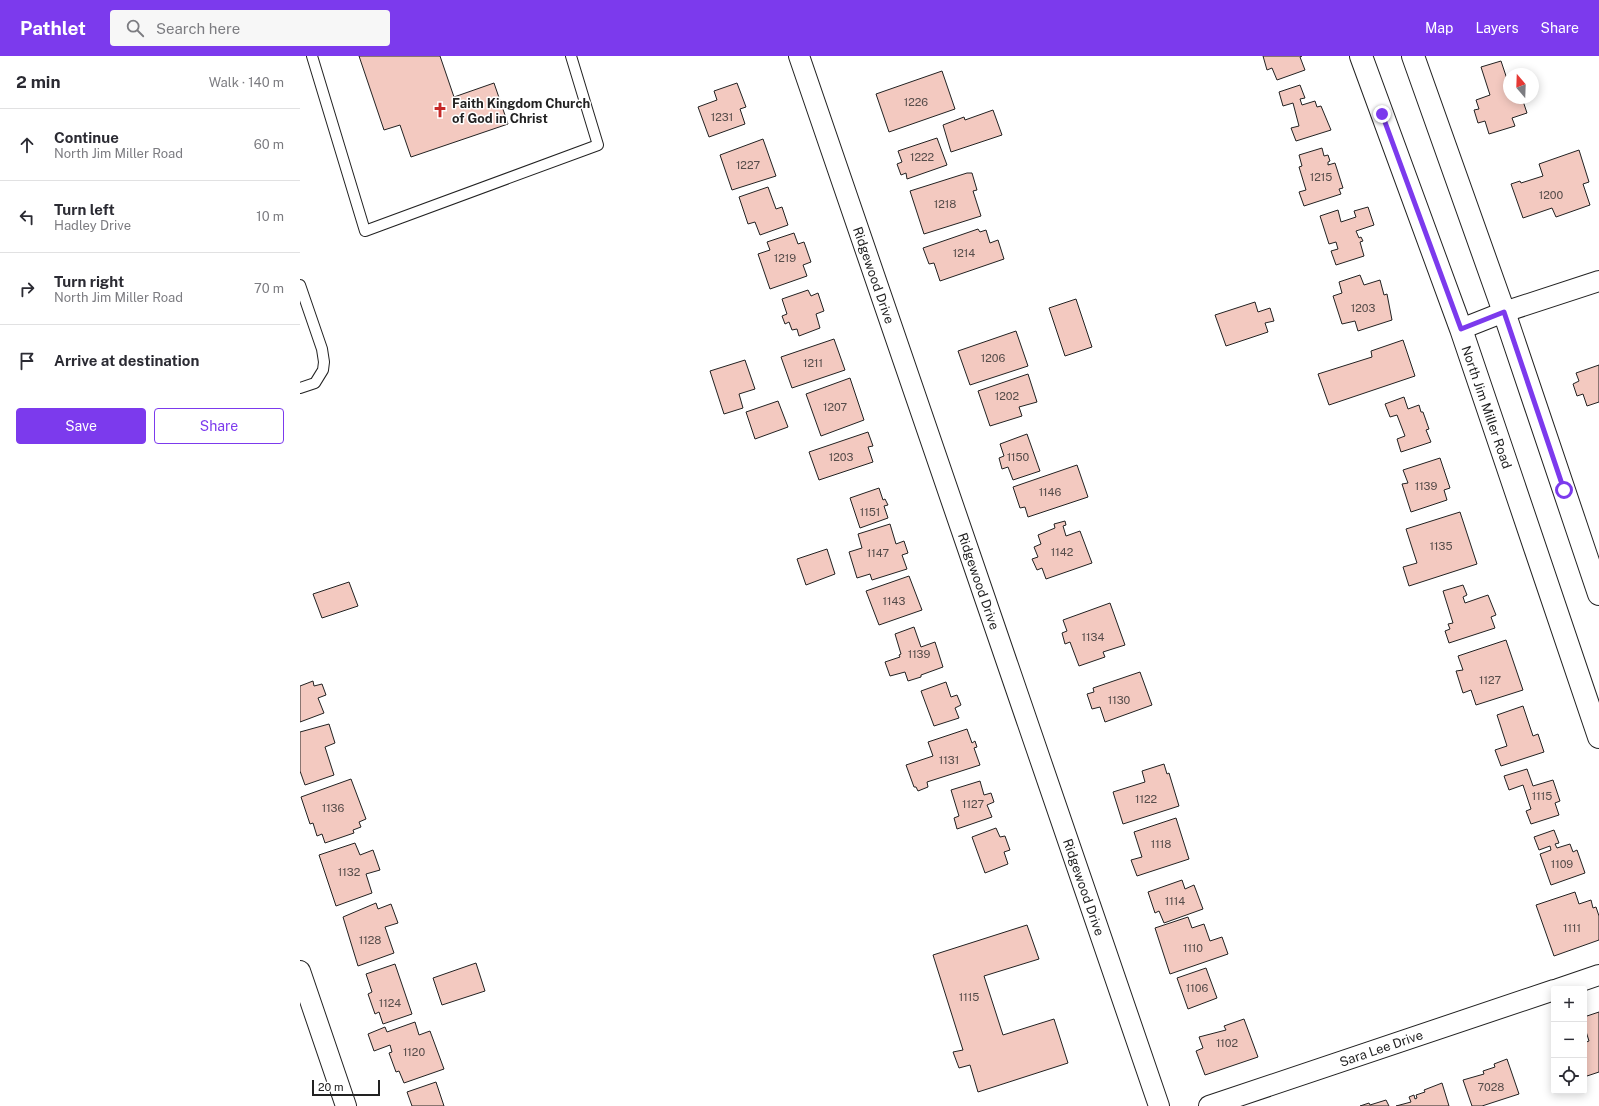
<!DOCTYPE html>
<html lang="en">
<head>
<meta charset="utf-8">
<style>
	:root { --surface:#fff; --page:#f7f7f7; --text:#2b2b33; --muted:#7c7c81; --line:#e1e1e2; --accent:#7c3aed }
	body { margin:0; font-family:"Public Sans",sans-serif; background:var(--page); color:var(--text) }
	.controls { position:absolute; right:12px; bottom:12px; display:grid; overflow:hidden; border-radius:4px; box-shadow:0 2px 10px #0003 }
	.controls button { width:36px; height:36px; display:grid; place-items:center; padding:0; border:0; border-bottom:1px solid var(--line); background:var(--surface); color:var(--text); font:20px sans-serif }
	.compass { position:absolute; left:1203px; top:12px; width:36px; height:36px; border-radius:50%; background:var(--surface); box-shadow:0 2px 10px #0003; rotate:341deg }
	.scale { position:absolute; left:12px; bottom:10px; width:68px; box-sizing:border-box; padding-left:4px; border:2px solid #222; border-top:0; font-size:11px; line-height:14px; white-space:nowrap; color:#222; -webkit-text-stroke:3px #fff; paint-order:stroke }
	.stop { position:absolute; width:12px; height:12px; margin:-9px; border:3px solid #7c3aed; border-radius:50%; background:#fff }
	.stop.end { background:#7c3aed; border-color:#fff; box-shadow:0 1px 4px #0008 }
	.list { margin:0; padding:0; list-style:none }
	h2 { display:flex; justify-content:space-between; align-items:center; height:52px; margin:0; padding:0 16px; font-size:17px }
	h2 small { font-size:13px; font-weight:400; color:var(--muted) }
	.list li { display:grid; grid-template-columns:26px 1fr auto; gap:12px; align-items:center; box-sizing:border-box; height:72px; padding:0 16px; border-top:1px solid var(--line) }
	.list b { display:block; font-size:15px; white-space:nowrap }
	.list p { margin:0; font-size:13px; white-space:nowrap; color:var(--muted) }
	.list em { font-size:13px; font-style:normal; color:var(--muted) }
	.actions { display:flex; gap:8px; padding:12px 16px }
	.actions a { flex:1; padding:9px 0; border:1px solid var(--accent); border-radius:4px; text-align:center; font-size:14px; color:var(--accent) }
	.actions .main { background:var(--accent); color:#fff }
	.icon { flex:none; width:22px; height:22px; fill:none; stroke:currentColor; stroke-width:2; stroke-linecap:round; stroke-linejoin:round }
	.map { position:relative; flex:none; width:1299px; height:1050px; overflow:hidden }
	header { display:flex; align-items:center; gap:24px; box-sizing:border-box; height:56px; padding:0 20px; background:var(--accent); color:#fff }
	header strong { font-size:19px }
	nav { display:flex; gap:22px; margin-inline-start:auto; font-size:14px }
	.search { width:280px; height:36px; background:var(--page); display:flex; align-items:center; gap:10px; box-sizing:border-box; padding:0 14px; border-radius:4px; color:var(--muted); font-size:15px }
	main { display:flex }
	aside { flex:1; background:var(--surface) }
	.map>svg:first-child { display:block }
</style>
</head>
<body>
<header>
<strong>Pathlet</strong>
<div class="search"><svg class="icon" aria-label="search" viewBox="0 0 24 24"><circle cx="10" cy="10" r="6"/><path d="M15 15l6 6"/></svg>Search here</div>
<nav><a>Map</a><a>Layers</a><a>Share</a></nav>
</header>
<main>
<aside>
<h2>2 min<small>Walk · 140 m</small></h2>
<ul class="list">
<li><svg class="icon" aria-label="ahead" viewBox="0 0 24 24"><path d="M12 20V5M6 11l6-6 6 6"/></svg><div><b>Continue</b><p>North Jim Miller Road</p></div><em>60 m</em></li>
<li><svg class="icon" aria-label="left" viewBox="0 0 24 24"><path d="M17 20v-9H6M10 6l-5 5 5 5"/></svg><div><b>Turn left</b><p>Hadley Drive</p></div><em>10 m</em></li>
<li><svg class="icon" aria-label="right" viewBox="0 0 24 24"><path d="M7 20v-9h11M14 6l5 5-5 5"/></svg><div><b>Turn right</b><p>North Jim Miller Road</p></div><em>70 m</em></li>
<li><svg class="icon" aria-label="arrive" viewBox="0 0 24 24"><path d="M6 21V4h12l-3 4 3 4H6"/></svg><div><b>Arrive at destination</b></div></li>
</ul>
<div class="actions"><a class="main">Save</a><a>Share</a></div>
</aside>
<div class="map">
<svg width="1299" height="1050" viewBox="0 0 1299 1050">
	<rect width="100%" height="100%" fill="#fff"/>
	<g fill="#f3c9c0" stroke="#222">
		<polygon points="59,0 140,0 154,41 194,27 208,68 111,101 100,69 84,74"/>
		<polygon points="963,0 1002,0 1000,1 1005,14 977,24 972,12 967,14"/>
		<polygon points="1201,5 1209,29 1209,42 1222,42 1227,57 1212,62 1215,70 1189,78 1185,65 1178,67 1174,54 1179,53 1176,44 1190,39 1181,11"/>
		<polygon points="642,15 655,53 589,76 576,38"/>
		<polygon points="437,27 446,51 440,53 445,68 409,81 398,51 417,44 414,35"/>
		<polygon points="1000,29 1005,42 1000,43 1002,49 1015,45 1017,51 1021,50 1031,74 996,85 991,72 999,70 993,47 983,50 979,36"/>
		<polygon points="693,54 702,79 651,96 643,69 664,61 665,64"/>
		<polygon points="637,82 647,109 607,123 606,117 601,119 597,108 602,106 598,95"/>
		<polygon points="463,83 476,120 432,134 420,99"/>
		<polygon points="1022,92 1024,100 1028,99 1030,105 1028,106 1028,109 1035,107 1043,132 1039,133 1041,138 1004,150 999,136 1006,134 999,111 1002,110 999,99"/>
		<polygon points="1279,94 1289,126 1283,128 1290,149 1256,161 1252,152 1223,162 1211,128 1220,125 1221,127 1243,120 1239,108"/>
		<polygon points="667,117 672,117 677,134 673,135 681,160 624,178 610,135"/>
		<polygon points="468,131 476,153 482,151 488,169 460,179 455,166 448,168 439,141"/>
		<polygon points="1068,151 1074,169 1056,175 1059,182 1061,181 1063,185 1060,186 1064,200 1036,209 1031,195 1038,193 1036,186 1029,188 1020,160 1038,154 1041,166 1056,161 1054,155"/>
		<polygon points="678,173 680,176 686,174 690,187 698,184 704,203 640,225 634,207 629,208 623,192"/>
		<polygon points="494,177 498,188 504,186 511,206 503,209 507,220 470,233 458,198 470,194 467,186"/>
		<polygon points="1060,219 1064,229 1080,224 1084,239 1087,238 1092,264 1058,275 1055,265 1042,268 1033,240 1042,237 1039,226"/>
		<polygon points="508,234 511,240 518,237 524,255 516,258 520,272 499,280 497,273 492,274 489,266 485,268 482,260 487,258 482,243"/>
		<polygon points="776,243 792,291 765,300 749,252"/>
		<polygon points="955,246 958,256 970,252 974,265 965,267 968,276 926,290 915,259"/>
		<polygon points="716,275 728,310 670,329 658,295"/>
		<polygon points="534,283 545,314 492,332 481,301"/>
		<polygon points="1103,284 1115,320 1029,349 1018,318 1072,301 1071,295"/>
		<polygon points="445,304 455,333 439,338 443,352 424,358 410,315"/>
		<polygon points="1299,309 1299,346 1287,350 1283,338 1277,340 1273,328 1279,325 1276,317"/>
		<polygon points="728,318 737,346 719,351 722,360 690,370 678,335"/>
		<polygon points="550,322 564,364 521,380 506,338"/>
		<polygon points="1104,341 1108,353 1119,349 1121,356 1123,356 1129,373 1126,374 1131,386 1101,396 1097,383 1105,380 1097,359 1090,361 1085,348"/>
		<polygon points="478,345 488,371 455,383 446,356"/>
		<polygon points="568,376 573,390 568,391 573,406 519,424 509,396"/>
		<polygon points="727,378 740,415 713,424 708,411 702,413 699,402 704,400 700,388"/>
		<polygon points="1140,402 1150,432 1144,434 1147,444 1111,456 1102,428 1108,427 1103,414"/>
		<polygon points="777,409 788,441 728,461 725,451 720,452 713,431"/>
		<polygon points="579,432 583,444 585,443 588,449 584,450 588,462 560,472 550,442"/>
		<polygon points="1160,456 1177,508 1109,530 1103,511 1117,507 1106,473"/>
		<polygon points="765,465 766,469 763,470 766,480 780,475 792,507 746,523 742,512 737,514 732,503 738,501 734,491 741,488 738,479 755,472 754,468"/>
		<polygon points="590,468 596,488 604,485 608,497 602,499 607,513 572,524 570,518 557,522 549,496 562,492 558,478"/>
		<polygon points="527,493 535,518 506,529 497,503"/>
		<polygon points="609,520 622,554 579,569 566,535"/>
		<polygon points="49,526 58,550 22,562 13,538"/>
		<polygon points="1163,529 1167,539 1163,541 1165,547 1188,539 1196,559 1191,561 1195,572 1149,587 1145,575 1150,573 1148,568 1153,567 1143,535"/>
		<polygon points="810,547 825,589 803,596 805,601 779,610 770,586 765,588 762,577 767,575 763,564"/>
		<polygon points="614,571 621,591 635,586 643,611 621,619 621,621 608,625 605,616 590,620 585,606 600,601 599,599 601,598 595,578"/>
		<polygon points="1206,584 1223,634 1176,649 1171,634 1163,637 1156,615 1163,614 1158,600"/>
		<polygon points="840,616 852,649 805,666 800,651 792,653 787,638 794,636 793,632"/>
		<polygon points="13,625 14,630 22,628 26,639 18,642 24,657 0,666 0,630"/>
		<polygon points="646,626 651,641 657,639 661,649 655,652 659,662 634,670 621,635"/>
		<polygon points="1223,650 1233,680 1238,678 1244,696 1201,710 1195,694 1207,690 1197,659"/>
		<polygon points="29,668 35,687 25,691 34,719 5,729 0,715 0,676"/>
		<polygon points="667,673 672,687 675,685 677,691 674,692 680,709 627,726 628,731 618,735 616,731 614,731 606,709 633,700 628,686"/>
		<polygon points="864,708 867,718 869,717 879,750 823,768 813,736 845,726 842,715"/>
		<polygon points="1227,713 1233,730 1253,724 1260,745 1255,747 1259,759 1231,768 1226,755 1231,753 1223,729 1209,734 1204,720"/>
		<polygon points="51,723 66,763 59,766 61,771 53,774 54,777 25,787 22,778 17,780 13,767 10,768 1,741"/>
		<polygon points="680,725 684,739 691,737 694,746 687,749 692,761 657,773 654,762 659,760 651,734"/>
		<polygon points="876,762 889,803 837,820 831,804 842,801 834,776"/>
		<polygon points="696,772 700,781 705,780 710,794 704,796 708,808 685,817 672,781"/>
		<polygon points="1254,774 1259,787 1255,788 1257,792 1270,788 1273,796 1277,794 1285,817 1251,829 1240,798 1251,794 1250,790 1239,794 1234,781"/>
		<polygon points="55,787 60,799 73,794 80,814 66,818 72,837 36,850 19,799"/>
		<polygon points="882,824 885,833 894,829 903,853 864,867 859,855 855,857 848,836"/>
		<polygon points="1275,836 1279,848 1291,844 1293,852 1296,851 1299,860 1299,884 1254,900 1236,849"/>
		<polygon points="76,847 78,853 91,848 98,867 85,871 94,897 58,910 43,861"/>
		<polygon points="888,861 892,872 904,868 910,885 922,881 928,898 870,918 855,872"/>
		<polygon points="727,869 739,903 684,920 703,979 754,963 768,1007 678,1036 670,1009 659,1012 653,996 663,994 633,899"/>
		<polygon points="176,907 185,935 142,949 133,922"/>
		<polygon points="95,908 112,958 83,968 79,956 75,958 68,938 72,936 66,918"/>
		<polygon points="906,912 917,942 888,953 877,922"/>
		<polygon points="1299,956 1299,1016 1284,1021 1284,987 1289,985 1284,969 1284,961"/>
		<polygon points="944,963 958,1001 905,1019 896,995 903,992 899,981 926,974 924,970"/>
		<polygon points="115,966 119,979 130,975 144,1013 104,1027 99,1015 96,1016 89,997 92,996 90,989 74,995 68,978 85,971 87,976"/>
		<polygon points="1207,1003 1219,1038 1182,1050 1172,1050 1163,1024 1184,1018 1183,1015 1195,1011 1194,1008"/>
		<polygon points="136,1026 144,1050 112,1050 107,1036"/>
		<polygon points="1142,1027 1149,1050 1096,1050 1111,1046 1109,1041 1114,1039 1115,1043 1117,1042 1116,1039 1125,1036 1124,1034"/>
		<polygon points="1086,1044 1089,1050 1060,1050 1069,1047 1070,1049"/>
	</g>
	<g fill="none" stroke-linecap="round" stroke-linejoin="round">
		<g stroke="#222" stroke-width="12">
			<g id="lane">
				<polyline points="12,0 65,175 298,89 271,0"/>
				<polyline points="0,229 22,293 24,306 23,314 15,327 0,332"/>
			</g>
		</g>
		<g stroke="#222" stroke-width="22">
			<g id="street">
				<polyline points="499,0 859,1050"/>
				<polyline points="1161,273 1204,256 1299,225"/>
				<polyline points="0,915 46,1050"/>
				<polyline points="1258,933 1299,919"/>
				<polyline points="909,1050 1254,934"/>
			</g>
		</g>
		<g stroke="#222" stroke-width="24">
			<g id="secondary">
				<polyline points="1061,0 1161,273 1299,681"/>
				<polyline points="1113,0 1204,256 1299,538"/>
			</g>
		</g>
		<use href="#lane" stroke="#fff" stroke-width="10"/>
		<use href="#street" stroke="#fff" stroke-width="20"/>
		<use href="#secondary" stroke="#fff" stroke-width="22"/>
	</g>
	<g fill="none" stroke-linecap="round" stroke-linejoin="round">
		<polyline stroke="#7c3aed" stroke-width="5" points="1082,58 1161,273 1204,256 1264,434"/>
	</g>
	<defs>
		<g id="church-bare" transform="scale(1.2)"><path d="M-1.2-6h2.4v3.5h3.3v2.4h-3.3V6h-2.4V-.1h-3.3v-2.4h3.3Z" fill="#c62828" stroke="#fff" stroke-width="2.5" paint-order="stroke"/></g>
	</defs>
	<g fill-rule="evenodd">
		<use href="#church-bare" x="140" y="54"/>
	</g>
	<g text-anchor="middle" stroke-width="3" stroke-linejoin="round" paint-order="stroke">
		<g font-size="11" fill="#564c4a">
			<text x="616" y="50">1226</text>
			<text x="422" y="65">1231</text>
			<text x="622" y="105">1222</text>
			<text x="448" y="113">1227</text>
			<text x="1021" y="125">1215</text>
			<text x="1251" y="143">1200</text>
			<text x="645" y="152">1218</text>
			<text x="664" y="201">1214</text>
			<text x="485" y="206">1219</text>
			<text x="1063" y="256">1203</text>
			<text x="693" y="306">1206</text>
			<text x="513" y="311">1211</text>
			<text x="707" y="344">1202</text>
			<text x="535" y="355">1207</text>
			<text x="541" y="405">1203</text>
			<text x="718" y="405">1150</text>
			<text x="1126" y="434">1139</text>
			<text x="750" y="440">1146</text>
			<text x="570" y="460">1151</text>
			<text x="1141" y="494">1135</text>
			<text x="762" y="500">1142</text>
			<text x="578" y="501">1147</text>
			<text x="594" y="549">1143</text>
			<text x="793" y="585">1134</text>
			<text x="619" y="602">1139</text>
			<text x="1190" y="628">1127</text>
			<text x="819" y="648">1130</text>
			<text x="649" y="708">1131</text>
			<text x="1242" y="744">1115</text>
			<text x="846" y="747">1122</text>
			<text x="673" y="752">1127</text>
			<text x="33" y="756">1136</text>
			<text x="861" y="792">1118</text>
			<text x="1262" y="812">1109</text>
			<text x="49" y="820">1132</text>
			<text x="875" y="849">1114</text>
			<text x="1272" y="876">1111</text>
			<text x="70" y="888">1128</text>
			<text x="893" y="896">1110</text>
			<text x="897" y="936">1106</text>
			<text x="669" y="945">1115</text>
			<text x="90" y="951">1124</text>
			<text x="927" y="991">1102</text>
			<text x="114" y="1000">1120</text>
			<text x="1191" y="1035">7028</text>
		</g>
		<g font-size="13" font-weight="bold" fill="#222" stroke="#fff" text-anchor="start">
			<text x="152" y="52">Faith Kingdom Church<tspan x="152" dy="15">of God in Christ</tspan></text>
		</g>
		<g font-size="13" fill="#222" stroke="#fff">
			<text transform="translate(574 219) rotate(71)" y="5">Ridgewood Drive</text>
			<text transform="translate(1187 351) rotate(71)" y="5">North Jim Miller Road</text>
			<text transform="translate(679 525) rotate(71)" y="5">Ridgewood Drive</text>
			<text transform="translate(784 831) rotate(71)" y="5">Ridgewood Drive</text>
			<text transform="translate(1081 992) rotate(-19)" y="5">Sara Lee Drive</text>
		</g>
	</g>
</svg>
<div class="controls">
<button>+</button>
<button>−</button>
<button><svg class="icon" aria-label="locate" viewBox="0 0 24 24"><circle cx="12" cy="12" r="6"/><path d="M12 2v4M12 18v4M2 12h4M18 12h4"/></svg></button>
</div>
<svg class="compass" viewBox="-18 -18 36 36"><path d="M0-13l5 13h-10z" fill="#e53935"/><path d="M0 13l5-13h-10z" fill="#7c7c81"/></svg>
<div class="scale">20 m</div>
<div class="stop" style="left:1264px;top:434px"></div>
<div class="stop end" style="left:1082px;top:58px"></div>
</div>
</main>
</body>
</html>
